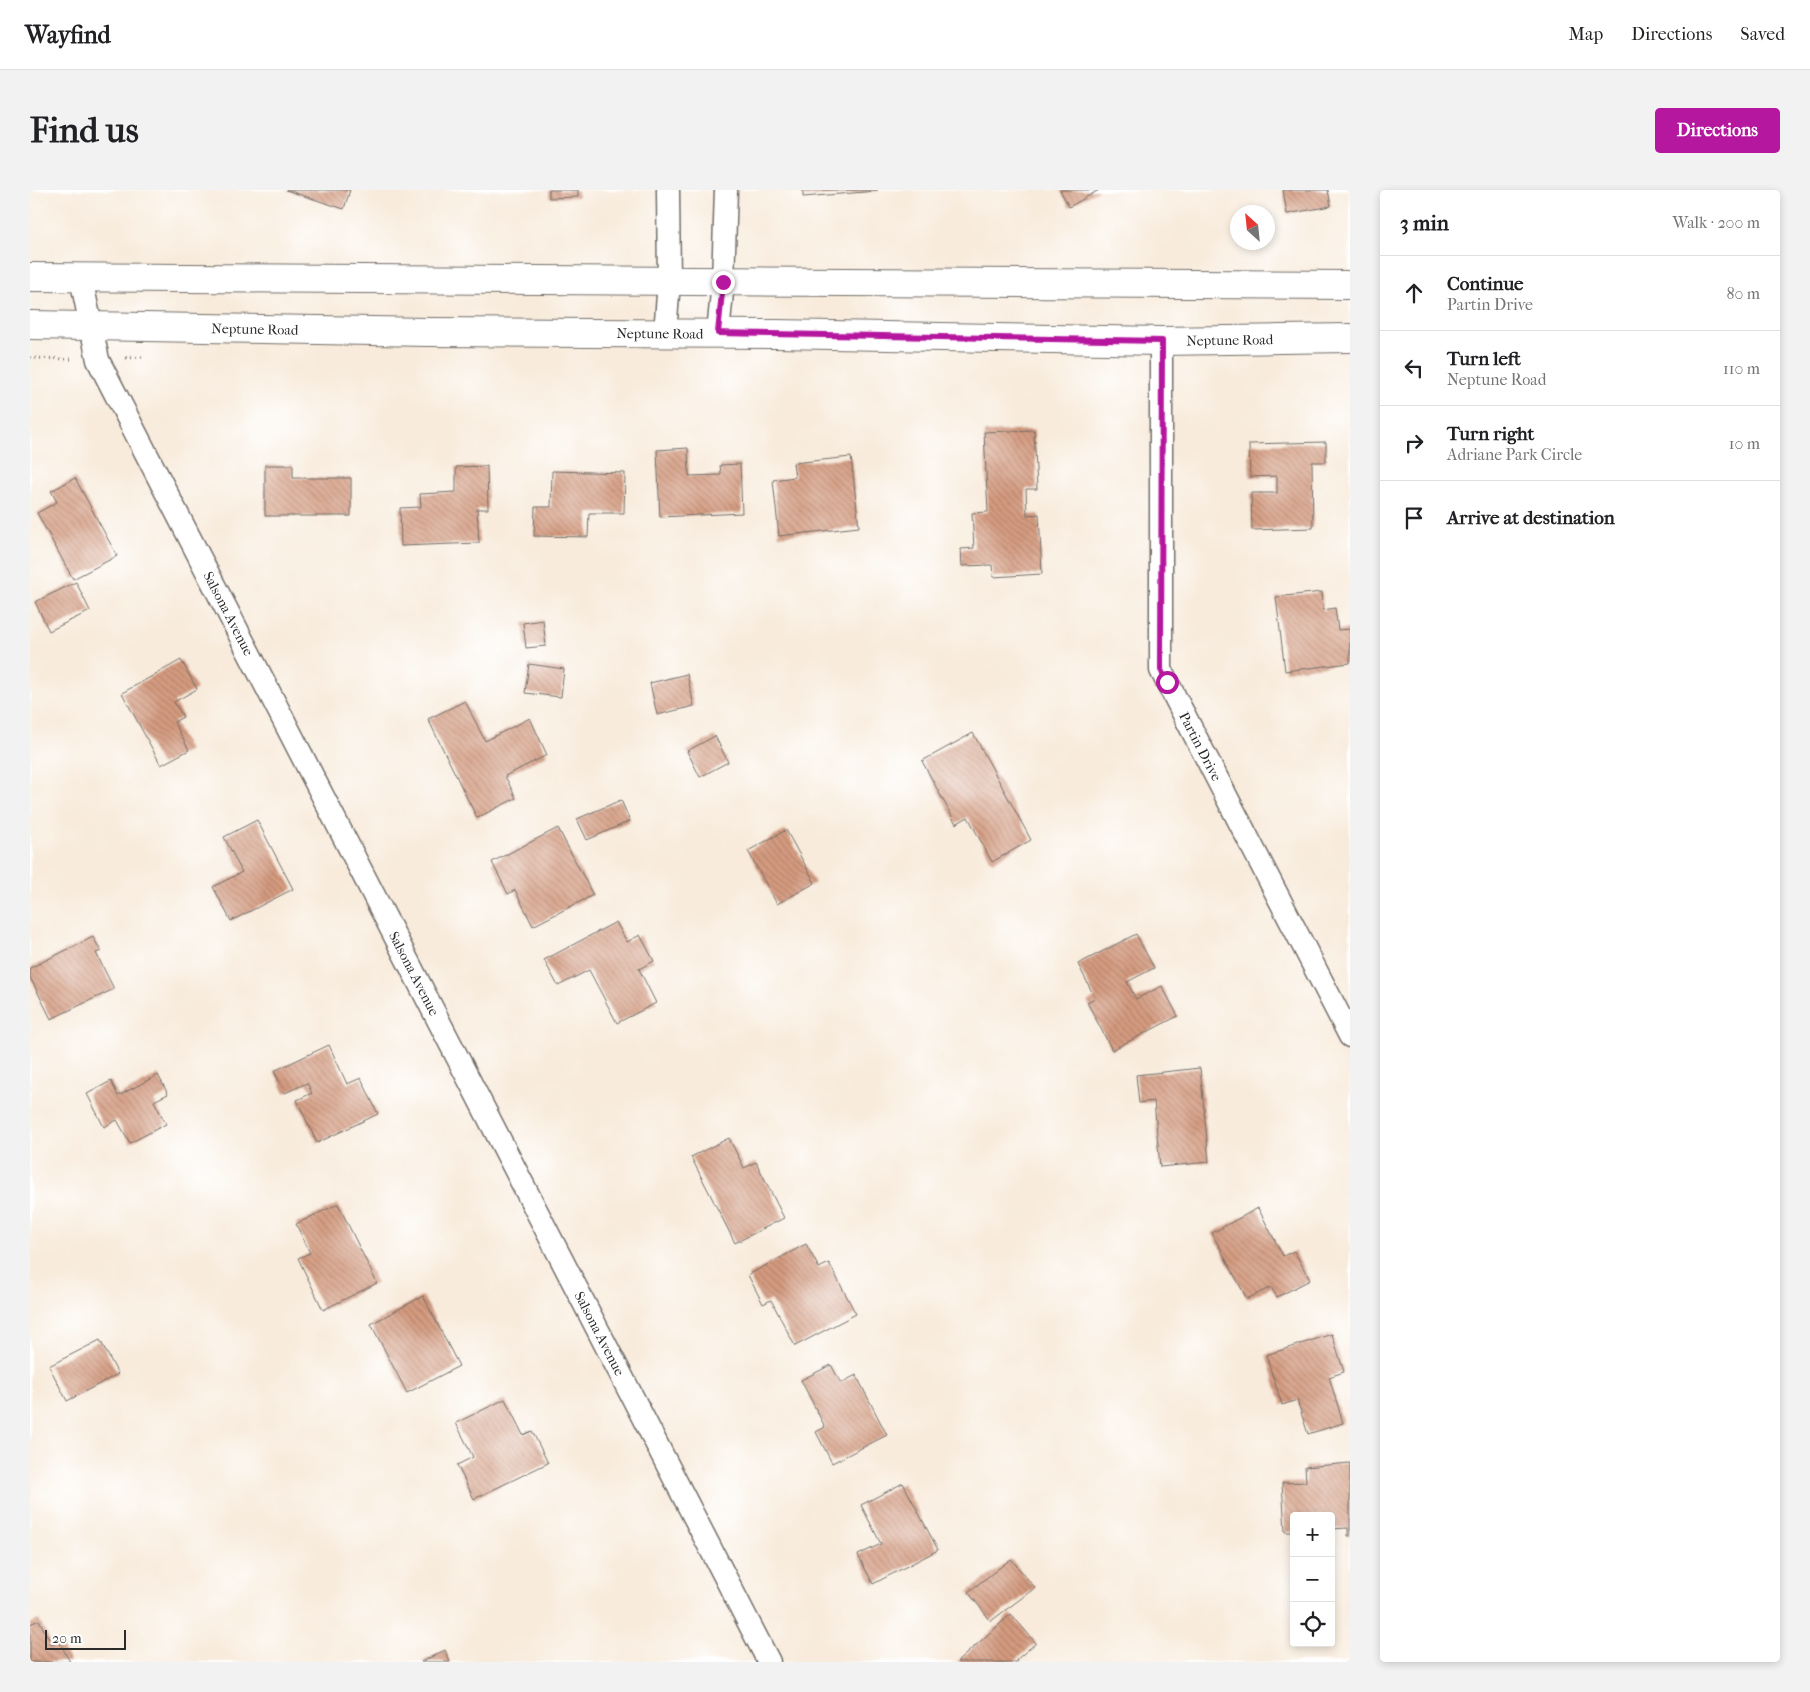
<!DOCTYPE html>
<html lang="en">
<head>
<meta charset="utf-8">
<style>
	:root { --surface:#fff; --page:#f2f2f2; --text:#202124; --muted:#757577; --line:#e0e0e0; --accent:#b5179e }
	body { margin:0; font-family:"IM FELL French Canon",serif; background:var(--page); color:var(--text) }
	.controls { position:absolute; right:15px; bottom:15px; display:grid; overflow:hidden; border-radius:5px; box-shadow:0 2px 8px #0003 }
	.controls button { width:45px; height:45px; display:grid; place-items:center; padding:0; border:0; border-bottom:1px solid var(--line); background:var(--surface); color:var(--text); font:25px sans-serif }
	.compass { position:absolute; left:1200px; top:15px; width:45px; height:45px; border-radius:50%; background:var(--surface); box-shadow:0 2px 8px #0003; rotate:333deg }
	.scale { position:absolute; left:15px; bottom:12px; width:81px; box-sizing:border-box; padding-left:5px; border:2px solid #2b2b2b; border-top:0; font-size:14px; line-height:18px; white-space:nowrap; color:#2b2b2b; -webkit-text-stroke:4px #fff; paint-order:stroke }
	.stop { position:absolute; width:15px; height:15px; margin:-11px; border:4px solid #b5179e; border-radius:50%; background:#fff }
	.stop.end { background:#b5179e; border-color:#fff; box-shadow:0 1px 5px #0008 }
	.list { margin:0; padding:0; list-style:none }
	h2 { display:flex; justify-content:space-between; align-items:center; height:65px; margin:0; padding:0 20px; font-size:21px }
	h2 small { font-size:16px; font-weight:400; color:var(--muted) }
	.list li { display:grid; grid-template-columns:32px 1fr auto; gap:15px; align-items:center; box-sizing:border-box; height:75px; padding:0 20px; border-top:1px solid var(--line) }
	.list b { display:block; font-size:19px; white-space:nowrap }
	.list p { margin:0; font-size:16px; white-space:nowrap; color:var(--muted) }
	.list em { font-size:16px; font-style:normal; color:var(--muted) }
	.icon { flex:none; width:28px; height:28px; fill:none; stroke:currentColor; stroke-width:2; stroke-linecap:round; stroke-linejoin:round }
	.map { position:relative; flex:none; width:1320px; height:1472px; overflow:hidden; border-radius:5px }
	header { display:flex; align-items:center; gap:30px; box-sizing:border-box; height:70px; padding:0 25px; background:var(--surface); border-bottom:1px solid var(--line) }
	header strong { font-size:24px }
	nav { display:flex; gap:28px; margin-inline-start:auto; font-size:18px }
	.intro { display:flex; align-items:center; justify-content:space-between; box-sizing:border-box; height:120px; padding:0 30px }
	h1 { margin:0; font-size:35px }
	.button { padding:12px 22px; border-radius:5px; background:var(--accent); color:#fff; font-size:18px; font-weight:700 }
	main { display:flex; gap:30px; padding:0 30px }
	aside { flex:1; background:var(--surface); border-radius:5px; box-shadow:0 2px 8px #0003 }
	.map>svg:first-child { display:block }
</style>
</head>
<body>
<header>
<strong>Wayfind</strong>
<nav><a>Map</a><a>Directions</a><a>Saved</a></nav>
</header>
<div class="intro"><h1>Find us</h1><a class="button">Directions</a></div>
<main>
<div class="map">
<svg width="1320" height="1472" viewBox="0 0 1320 1472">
	<defs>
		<pattern id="building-back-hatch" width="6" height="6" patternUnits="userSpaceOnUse" patternTransform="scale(1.25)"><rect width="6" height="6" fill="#d59b80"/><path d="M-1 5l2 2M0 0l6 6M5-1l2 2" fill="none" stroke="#ad7f69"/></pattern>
	</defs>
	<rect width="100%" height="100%" fill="#fff"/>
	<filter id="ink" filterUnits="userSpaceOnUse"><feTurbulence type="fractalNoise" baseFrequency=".02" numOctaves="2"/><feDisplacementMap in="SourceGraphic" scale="10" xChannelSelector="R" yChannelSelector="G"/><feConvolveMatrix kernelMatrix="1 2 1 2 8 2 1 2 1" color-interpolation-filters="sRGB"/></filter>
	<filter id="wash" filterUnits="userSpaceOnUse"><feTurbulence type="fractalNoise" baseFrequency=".0096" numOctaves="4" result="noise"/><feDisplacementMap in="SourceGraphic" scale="20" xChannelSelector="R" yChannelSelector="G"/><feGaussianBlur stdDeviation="1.12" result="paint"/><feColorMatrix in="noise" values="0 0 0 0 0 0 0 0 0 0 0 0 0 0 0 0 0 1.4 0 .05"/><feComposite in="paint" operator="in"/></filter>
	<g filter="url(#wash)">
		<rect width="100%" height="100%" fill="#f8ebdb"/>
		<g id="blocks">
			<g fill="url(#building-back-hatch)">
				<polygon points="256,0 320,0 314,19"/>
				<polygon points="519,0 548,0 548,7 519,8"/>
				<polygon points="773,0 847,0 847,1 773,7"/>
				<polygon points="1030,0 1069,0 1039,17"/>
				<polygon points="1253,0 1298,0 1301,16 1257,24"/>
				<polygon points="1004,240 1007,299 996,299 997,325 1009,324 1012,384 963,387 962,375 932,376 931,359 944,358 942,323 958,322 954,242"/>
				<polygon points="1296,252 1296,272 1282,272 1283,338 1222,340 1221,303 1247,303 1247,286 1220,287 1219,254"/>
				<polygon points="658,258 659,286 691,285 690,275 710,274 712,323 630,327 627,260"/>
				<polygon points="821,267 829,337 749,346 743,290 765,287 763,273"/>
				<polygon points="235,275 263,275 263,288 321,288 321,326 235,326"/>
				<polygon points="457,276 458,319 447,319 449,353 371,356 370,318 391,317 390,304 426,302 426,277"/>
				<polygon points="522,281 595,283 594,323 559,323 558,347 504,346 505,317 521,317"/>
				<polygon points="45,288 87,366 43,389 7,323 27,312 21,301"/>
				<polygon points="46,392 60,421 19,441 5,412"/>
				<polygon points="1292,402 1293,420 1305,418 1308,440 1320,439 1320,473 1255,481 1246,407"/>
				<polygon points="513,430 516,456 496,458 493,433"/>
				<polygon points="151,470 167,499 144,512 153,527 144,532 159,560 131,575 92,503"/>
				<polygon points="499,474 534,479 531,507 495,503"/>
				<polygon points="657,484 664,516 627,525 620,493"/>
				<polygon points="435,511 455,551 500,528 517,565 475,586 486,608 447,628 398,529"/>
				<polygon points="943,543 1001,650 962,672 938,627 926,634 892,571"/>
				<polygon points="685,546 698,572 670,587 657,561"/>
				<polygon points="591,610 600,631 557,650 547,629"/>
				<polygon points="227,630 263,699 201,731 183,697 212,682 194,647"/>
				<polygon points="528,638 563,705 503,736 485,700 478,704 462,672"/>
				<polygon points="756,640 785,693 747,714 718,661"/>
				<polygon points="586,732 597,752 610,745 624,771 609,779 626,813 587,833 559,780 528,796 514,770"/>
				<polygon points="1106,744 1124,778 1097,792 1106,809 1132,796 1148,826 1082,860 1057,812 1065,808 1048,774"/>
				<polygon points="63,747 71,761 66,763 84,799 21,829 0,787 0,778"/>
				<polygon points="299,855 317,894 331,888 348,924 287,953 267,910 282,903 277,893 255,903 244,881"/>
				<polygon points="1170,878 1179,972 1130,977 1124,911 1109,913 1106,885"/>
				<polygon points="128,885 138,904 124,911 136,934 100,953 87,930 74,937 57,904 81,891 88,906"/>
				<polygon points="699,948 714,978 726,972 754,1028 705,1053 661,967"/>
				<polygon points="308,1014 347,1093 293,1120 268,1068 280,1063 266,1034"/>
				<polygon points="1228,1018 1253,1066 1264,1061 1280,1090 1247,1107 1241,1097 1217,1109 1182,1043"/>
				<polygon points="776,1054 789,1078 799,1073 826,1124 765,1156 741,1110 733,1114 718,1085"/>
				<polygon points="393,1106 429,1176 377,1203 341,1134"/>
				<polygon points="1302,1144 1314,1182 1299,1187 1313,1233 1278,1244 1267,1210 1252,1215 1236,1165"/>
				<polygon points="70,1150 88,1184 37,1211 19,1176"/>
				<polygon points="801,1175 811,1193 826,1185 857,1245 802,1273 786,1242 795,1237 771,1190"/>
				<polygon points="475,1209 493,1245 502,1241 518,1273 444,1309 427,1275 443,1267 426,1233"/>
				<polygon points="1320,1273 1320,1346 1318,1346 1318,1338 1301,1339 1301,1326 1264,1326 1264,1342 1255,1342 1252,1293 1276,1292 1275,1277"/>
				<polygon points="873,1293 908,1360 843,1394 828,1365 851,1354 831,1315"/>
				<polygon points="981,1369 1005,1398 961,1431 938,1402"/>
				<polygon points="981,1424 1006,1453 986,1470 987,1472 927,1472"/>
				<polygon points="9,1430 22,1455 29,1451 40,1472 0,1472 0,1434"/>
				<polygon points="415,1460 420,1472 391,1472"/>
			</g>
		</g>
	</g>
	<g filter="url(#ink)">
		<use href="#blocks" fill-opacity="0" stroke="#736e69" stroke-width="1"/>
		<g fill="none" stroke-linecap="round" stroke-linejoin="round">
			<g stroke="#736e69" stroke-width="25">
				<g id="minor">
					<path id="s1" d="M51,88L68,170L739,1472"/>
					<polyline points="635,143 639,92 638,0"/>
					<polyline points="688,143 693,92 696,0"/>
					<path id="s2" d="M1131,151V480L1320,846"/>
				</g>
			</g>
			<g stroke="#736e69" stroke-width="30">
				<g id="secondary">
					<polyline points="0,87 1320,95"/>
					<path id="s3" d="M0,135L398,142L746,144L1131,151L1320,148"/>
				</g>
			</g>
			<g stroke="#736e69" stroke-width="3" stroke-dasharray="1 4" stroke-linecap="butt">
				<polyline points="0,168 42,169"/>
				<polyline points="96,168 112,167"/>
			</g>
			<use href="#minor" stroke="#fff" stroke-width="22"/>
			<use href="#secondary" stroke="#fff" stroke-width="28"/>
		</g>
	</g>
	<g fill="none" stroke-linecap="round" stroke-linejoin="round" filter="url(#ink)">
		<polyline stroke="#b5179e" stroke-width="6" points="693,92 688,143 1132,151 1131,480 1137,492"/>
	</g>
	<g text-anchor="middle" stroke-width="4" stroke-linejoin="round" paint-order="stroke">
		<g font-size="14" fill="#2b2b2b" stroke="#fff">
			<text dy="5" stroke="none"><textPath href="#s3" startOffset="225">Neptune Road</textPath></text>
			<text dy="5" stroke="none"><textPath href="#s3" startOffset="630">Neptune Road</textPath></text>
			<text dy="5" stroke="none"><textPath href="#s3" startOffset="1200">Neptune Road</textPath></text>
			<text dy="5" stroke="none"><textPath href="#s1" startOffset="369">Salsona Avenue</textPath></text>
			<text dy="5" stroke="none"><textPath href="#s2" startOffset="415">Partin Drive</textPath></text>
			<text dy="5" stroke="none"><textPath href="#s1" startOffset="774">Salsona Avenue</textPath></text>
			<text dy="5" stroke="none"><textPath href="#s1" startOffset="1179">Salsona Avenue</textPath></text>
		</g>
	</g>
</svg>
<div class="controls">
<button>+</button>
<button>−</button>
<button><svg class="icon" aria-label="locate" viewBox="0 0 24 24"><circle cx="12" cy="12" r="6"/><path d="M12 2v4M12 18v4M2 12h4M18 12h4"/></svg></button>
</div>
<svg class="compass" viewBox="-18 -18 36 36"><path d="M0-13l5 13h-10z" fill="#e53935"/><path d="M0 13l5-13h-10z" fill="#757577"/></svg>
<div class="scale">20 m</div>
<div class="stop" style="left:1137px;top:492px"></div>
<div class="stop end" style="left:693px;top:92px"></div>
</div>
<aside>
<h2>3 min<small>Walk · 200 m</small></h2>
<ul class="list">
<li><svg class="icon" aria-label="ahead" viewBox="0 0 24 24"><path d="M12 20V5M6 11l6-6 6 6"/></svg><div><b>Continue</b><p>Partin Drive</p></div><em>80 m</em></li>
<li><svg class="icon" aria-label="left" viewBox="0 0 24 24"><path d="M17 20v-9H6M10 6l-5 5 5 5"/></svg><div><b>Turn left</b><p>Neptune Road</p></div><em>110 m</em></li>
<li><svg class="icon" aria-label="right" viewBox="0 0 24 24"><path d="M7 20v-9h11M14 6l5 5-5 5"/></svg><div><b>Turn right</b><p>Adriane Park Circle</p></div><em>10 m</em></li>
<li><svg class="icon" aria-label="arrive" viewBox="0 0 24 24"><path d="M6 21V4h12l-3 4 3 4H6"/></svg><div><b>Arrive at destination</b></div></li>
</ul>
</aside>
</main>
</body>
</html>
